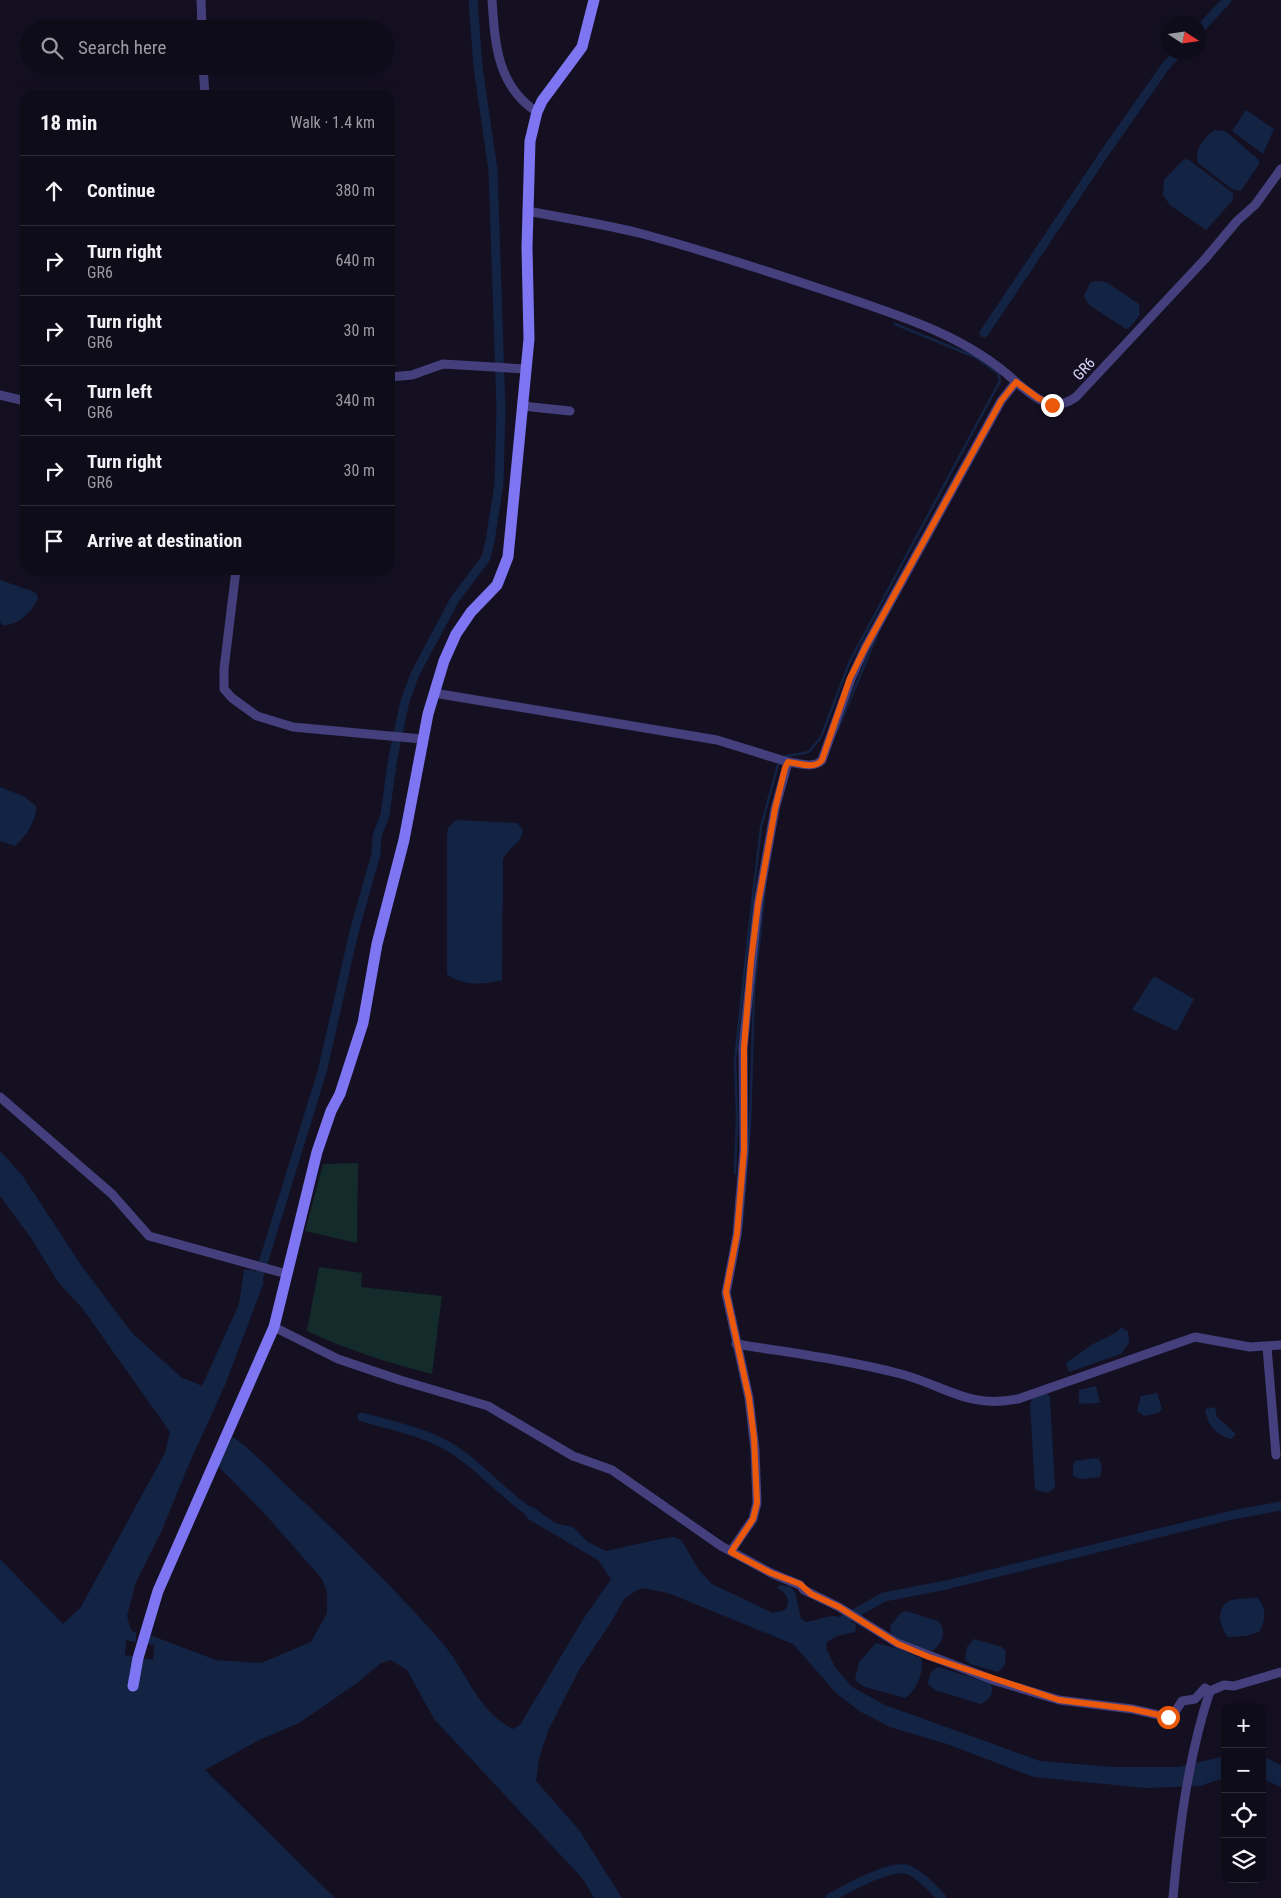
<!DOCTYPE html>
<html lang="en">
<head>
<meta charset="utf-8">
<style>
	:root { --surface:#0f0c1a; --page:#1d1a27; --text:#f1f3f6; --muted:#9b9ba2; --line:#2f2c39 }
	body { margin:0; font-family:"Roboto Condensed",sans-serif; background:var(--page); color:var(--text) }
	.controls { position:absolute; right:15px; bottom:15px; display:grid; overflow:hidden; border-radius:10px; box-shadow:0 5px 20px #0002 }
	.controls button { width:45px; height:45px; display:grid; place-items:center; padding:0; border:0; border-bottom:1px solid var(--line); background:var(--surface); color:var(--text); font:25px sans-serif }
	.compass { position:absolute; left:1161px; top:15px; width:45px; height:45px; border-radius:50%; background:var(--surface); box-shadow:0 5px 20px #0002; rotate:102deg }
	.stop { position:absolute; width:15px; height:15px; margin:-11px; border:4px solid #ea580c; border-radius:50%; background:#fff }
	.stop.end { background:#ea580c; border-color:#fff; box-shadow:0 1px 5px #0008 }
	.list { margin:0; padding:0; list-style:none }
	h2 { display:flex; justify-content:space-between; align-items:center; height:65px; margin:0; padding:0 20px; font-size:21px }
	h2 small { font-size:16px; font-weight:400; color:var(--muted) }
	.list li { display:grid; grid-template-columns:32px 1fr auto; gap:15px; align-items:center; box-sizing:border-box; height:70px; padding:0 20px; border-top:1px solid var(--line) }
	.list b { display:block; font-size:19px; white-space:nowrap }
	.list p { margin:0; font-size:16px; white-space:nowrap; color:var(--muted) }
	.list em { font-size:16px; font-style:normal; color:var(--muted) }
	.icon { flex:none; width:28px; height:28px; fill:none; stroke:currentColor; stroke-width:2; stroke-linecap:round; stroke-linejoin:round }
	.map { position:relative; flex:none; width:1281px; height:1898px; overflow:hidden }
	.search { position:absolute; background:var(--surface); box-shadow:0 5px 20px #0002; left:20px; top:20px; width:375px; height:55px; display:flex; align-items:center; gap:12px; box-sizing:border-box; padding:0 18px; border-radius:28px; color:var(--muted); font-size:19px }
	.panel { position:absolute; background:var(--surface); box-shadow:0 5px 20px #0002; left:20px; top:90px; width:375px; height:485px; border-radius:15px }
	.map>svg:first-child { display:block }
</style>
</head>
<body>
<div class="map">
<svg width="1281" height="1898" viewBox="0 0 1281 1898">
	<rect width="100%" height="100%" fill="#141022"/>
	<g fill="#142b2b">
		<polygon points="358,1163 357,1243 305,1231 323,1164"/>
		<path d="M319,1267L362,1273L361,1287L442,1296L432,1374C388,1363 348,1350 307,1331Z"/>
	</g>
	<g fill="#132344">
		<polygon points="1246,110 1274,129 1263,154 1232,131"/>
		<path d="M1214,130L1225,131L1259,160V164L1241,191L1232,189L1198,163C1194,148 1204,139 1214,130Z"/>
		<polygon points="1184,159 1189,160 1233,193 1233,200 1206,230 1170,205 1163,195 1164,180"/>
		<polygon points="1095,281 1106,282 1139,304 1140,315 1129,328 1126,329 1089,305 1084,296 1090,283"/>
		<path d="M0,580L35,592L38,597C35,610 16,627 2,625L0,621Z"/>
		<path d="M0,787L25,797L36,806C38,818 25,838 15,846L0,841Z"/>
		<path d="M456,820L517,823L523,830C522,844 508,847 503,859L502,980C487,985 460,986 447,974V835L448,828Z"/>
		<polygon points="1154,976 1194,999 1177,1031 1132,1010"/>
		<path d="M0,1151L22,1175L81,1265L132,1333L181,1377L202,1386L239,1304L244,1270H253L264,1282L225,1385L189,1464L162,1530L136,1582L127,1616L131,1630L136,1633V1642L126,1640L125,1655L153,1660L154,1645L145,1644L147,1634L216,1660L261,1663L311,1642L327,1613V1592L322,1579L265,1514L217,1465L233,1437C253,1451 269,1469 287,1486C340,1535 391,1585 439,1639C466,1668 476,1711 513,1729L520,1725L582,1621L611,1579L598,1560L528,1519L523,1511L526,1507H533L555,1523L573,1527L588,1542L606,1551L665,1538L674,1537L681,1540L699,1570L712,1584L773,1613L785,1610C792,1600 786,1593 777,1588L780,1585L791,1587L795,1592L801,1619L806,1622C833,1618 827,1610 856,1624L855,1632L837,1636L827,1642L826,1648L835,1667L852,1687L885,1705L1040,1761L1115,1767H1178L1225,1756V1778L1200,1786L1145,1788L1034,1777L947,1744L890,1727L861,1712L837,1694L793,1644L668,1593L643,1588L637,1590L624,1599L613,1619L579,1670L548,1731L539,1759L536,1781L579,1830L622,1898H594L583,1879L434,1719L407,1670L391,1660L381,1663L357,1683L299,1723L259,1740L205,1770L335,1898H0V1559L63,1624L81,1607L165,1453L170,1432L83,1309L58,1282L31,1238L0,1196Z"/>
		<polygon points="1121,1327 1128,1332 1129,1343 1121,1354 1069,1372 1066,1363 1093,1344 1117,1332"/>
		<polygon points="1096,1386 1100,1403 1079,1404 1079,1390"/>
		<path d="M1046,1392L1050,1397L1055,1486C1050,1495 1043,1493 1035,1489L1030,1405L1033,1397Z"/>
		<polygon points="1157,1393 1162,1409 1158,1413 1144,1416 1137,1411 1141,1396"/>
		<path d="M1215,1407L1217,1417L1236,1434L1231,1439C1215,1434 1208,1426 1205,1409Z"/>
		<polygon points="1095,1458 1099,1459 1102,1467 1100,1477 1081,1479 1073,1476 1073,1466 1075,1461"/>
		<path d="M1254,1598H1258C1267,1609 1266,1620 1259,1632L1246,1636L1228,1637C1220,1628 1215,1608 1229,1601C1236,1598 1246,1599 1254,1598Z"/>
		<path d="M906,1611L938,1621C948,1630 942,1646 931,1651L902,1642L891,1633L890,1626L901,1613Z"/>
		<polygon points="974,1639 1002,1647 1006,1651 1005,1665 998,1672 970,1664 965,1659 967,1647"/>
		<path d="M876,1643L899,1649L921,1658C925,1671 916,1691 905,1698L865,1687L855,1680L859,1662Z"/>
		<path d="M938,1667L990,1683C996,1690 989,1702 980,1704L935,1690L928,1684C929,1675 930,1671 938,1667Z"/>
		<polygon points="1262,1756 1281,1765 1281,1787 1262,1779"/>
	</g>
	<g fill="none" stroke-linecap="round" stroke-linejoin="round">
		<g stroke="#132344" stroke-width="2.5">
			<polyline points="837,731 877,635"/>
			<polyline points="783,757 809,752 821,737 850,661 1000,381 998,373 975,357 895,324"/>
			<polyline points="735,1173 737,1116 735,1061 748,939 761,827 779,761"/>
			<polyline points="742,1225 750,1125 754,991 765,887"/>
		</g>
		<g stroke="#132344" stroke-width="9">
			<polyline points="1198,31 1227,0"/>
			<polyline points="984,333 1104,154 1165,67 1178,52"/>
			<polyline points="255,1289 322,1072 354,932 376,854 377,836 385,815 393,757 405,701 415,674 440,627 455,599 486,558 490,541 499,484 501,409 493,170 478,67 473,0"/>
			<path d="M362,1417C392,1426 418,1430 446,1445C479,1464 503,1495 534,1515"/>
			<polyline points="836,1624 884,1597 946,1585 1232,1515 1281,1506"/>
			<path d="M830,1898C846,1889 891,1863 909,1870C922,1876 932,1888 942,1898"/>
		</g>
		<g stroke="#45407d" stroke-width="9">
			<polyline points="201,0 202,29"/>
			<path d="M492,0C495,44 497,86 537,112"/>
			<polyline points="203,66 205,95"/>
			<path d="M527,211C564,218 602,224 639,233C703,250 767,271 830,292C895,314 966,335 1016,382"/>
			<polyline points="390,377 412,375 443,364 526,369"/>
			<polyline points="0,395 25,401"/>
			<polyline points="522,406 570,411"/>
			<polyline points="236,570 224,669 224,689 232,698 257,716 293,727 422,739"/>
			<polyline points="434,693 717,740 788,762"/>
			<polyline points="0,1097 112,1194 149,1236 287,1274"/>
			<polyline points="274,1327 338,1359 400,1380 488,1406 573,1456 612,1470 721,1546 771,1573 800,1585 804,1590 839,1607 897,1643 996,1681 1059,1700 1132,1709 1168,1717 1173,1715 1182,1701 1195,1699 1205,1688 1210,1691 1224,1685 1234,1686 1281,1672"/>
			<path d="M736,1344C791,1353 848,1360 901,1374C946,1386 968,1409 1018,1399L1195,1337L1250,1347L1281,1345"/>
			<polyline points="1267,1347 1276,1455"/>
			<path d="M731,1551L753,1519L757,1503L755,1450L749,1398L726,1293L737,1235L744,1150L743,1048L758,904L775,809L788,762C799,763 814,769 822,760L851,679L865,648L1001,401L1016,382C1036,398 1052,414 1076,397L1205,259L1237,221L1255,205L1281,169"/>
			<path d="M1173,1898C1179,1829 1188,1757 1210,1691"/>
		</g>
		<polyline stroke="#7e75f2" stroke-width="11" points="133,1686 138,1658 158,1591 274,1327 317,1152 331,1111 340,1094 363,1023 377,944 404,840 428,714 444,661 456,634 471,612 497,585 508,557 529,339 527,247 530,141 537,112 542,101 582,47 594,0"/>
	</g>
	<g fill="none" stroke-linecap="round" stroke-linejoin="round">
		<path stroke="#ea580c" stroke-width="6" d="M1052,405L1038,398L1016,382L1001,401L865,648L850,678L822,760C814,770 799,763 788,762L785,768L775,809L758,904L751,961L744,1048V1150L737,1234L726,1292L749,1398L754,1438L757,1503L753,1519L731,1552L771,1573L800,1584L811,1594L839,1607L898,1644L929,1657L1059,1700L1132,1709L1168,1717"/>
	</g>
	<g text-anchor="middle" stroke-width="5" stroke-linejoin="round" paint-order="stroke">
		<g font-size="15" fill="#dbd5fb" stroke="#141022">
			<text transform="translate(1084 369) rotate(-46)" y="5">GR6</text>
		</g>
	</g>
</svg>
<div class="controls">
<button>+</button>
<button>−</button>
<button><svg class="icon" aria-label="locate" viewBox="0 0 24 24"><circle cx="12" cy="12" r="6"/><path d="M12 2v4M12 18v4M2 12h4M18 12h4"/></svg></button>
<button><svg class="icon" aria-label="layers" viewBox="0 0 24 24"><path d="M12 4l9 5-9 5-9-5zM3 14l9 5 9-5"/></svg></button>
</div>
<svg class="compass" viewBox="-18 -18 36 36"><path d="M0-13l5 13h-10z" fill="#e53935"/><path d="M0 13l5-13h-10z" fill="#9b9ba2"/></svg>
<div class="stop" style="left:1168px;top:1717px"></div>
<div class="stop end" style="left:1052px;top:405px"></div>
<div class="search"><svg class="icon" aria-label="search" viewBox="0 0 24 24"><circle cx="10" cy="10" r="6"/><path d="M15 15l6 6"/></svg>Search here</div>
<section class="panel">
<h2>18 min<small>Walk · 1.4 km</small></h2>
<ul class="list">
<li><svg class="icon" aria-label="ahead" viewBox="0 0 24 24"><path d="M12 20V5M6 11l6-6 6 6"/></svg><div><b>Continue</b></div><em>380 m</em></li>
<li><svg class="icon" aria-label="right" viewBox="0 0 24 24"><path d="M7 20v-9h11M14 6l5 5-5 5"/></svg><div><b>Turn right</b><p>GR6</p></div><em>640 m</em></li>
<li><svg class="icon" aria-label="right" viewBox="0 0 24 24"><path d="M7 20v-9h11M14 6l5 5-5 5"/></svg><div><b>Turn right</b><p>GR6</p></div><em>30 m</em></li>
<li><svg class="icon" aria-label="left" viewBox="0 0 24 24"><path d="M17 20v-9H6M10 6l-5 5 5 5"/></svg><div><b>Turn left</b><p>GR6</p></div><em>340 m</em></li>
<li><svg class="icon" aria-label="right" viewBox="0 0 24 24"><path d="M7 20v-9h11M14 6l5 5-5 5"/></svg><div><b>Turn right</b><p>GR6</p></div><em>30 m</em></li>
<li><svg class="icon" aria-label="arrive" viewBox="0 0 24 24"><path d="M6 21V4h12l-3 4 3 4H6"/></svg><div><b>Arrive at destination</b></div></li>
</ul>
</section>
</div>
</body>
</html>
